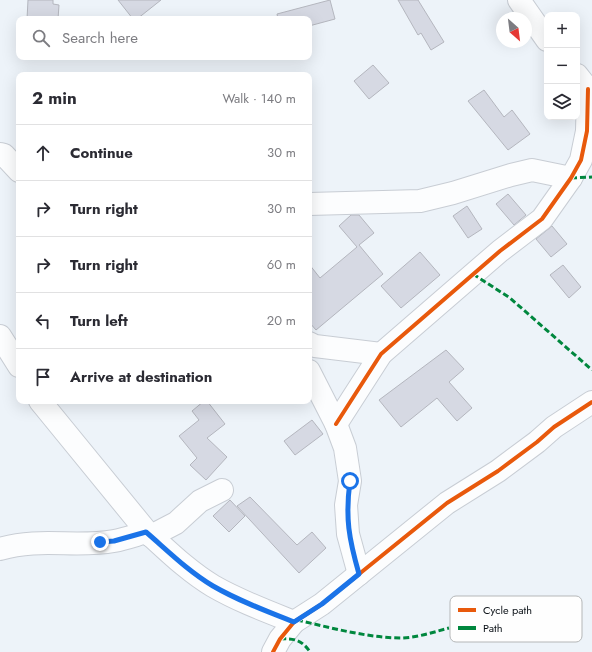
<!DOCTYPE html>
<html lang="en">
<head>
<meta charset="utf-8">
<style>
	:root { --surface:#fff; --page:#f7f7f7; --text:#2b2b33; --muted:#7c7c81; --line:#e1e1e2 }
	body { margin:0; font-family:Jost,sans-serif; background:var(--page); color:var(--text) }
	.controls { position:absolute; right:12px; top:12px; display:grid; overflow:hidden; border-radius:8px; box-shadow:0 4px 16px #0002 }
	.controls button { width:36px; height:36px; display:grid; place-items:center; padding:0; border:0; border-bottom:1px solid var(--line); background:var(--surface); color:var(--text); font:20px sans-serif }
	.compass { position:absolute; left:496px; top:12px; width:36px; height:36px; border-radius:50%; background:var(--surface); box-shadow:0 4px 16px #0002; rotate:152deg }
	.stop { position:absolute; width:12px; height:12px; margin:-9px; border:3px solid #1a73e8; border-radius:50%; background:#fff }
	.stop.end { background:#1a73e8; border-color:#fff; box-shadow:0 1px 4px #0008 }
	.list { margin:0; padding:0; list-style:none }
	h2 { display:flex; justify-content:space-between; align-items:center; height:52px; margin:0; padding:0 16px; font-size:17px }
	h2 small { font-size:13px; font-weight:400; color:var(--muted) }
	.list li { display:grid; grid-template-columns:26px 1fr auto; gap:12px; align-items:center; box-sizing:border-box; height:56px; padding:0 16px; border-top:1px solid var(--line) }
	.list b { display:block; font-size:15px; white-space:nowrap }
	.list em { font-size:13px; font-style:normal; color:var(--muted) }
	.icon { flex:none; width:22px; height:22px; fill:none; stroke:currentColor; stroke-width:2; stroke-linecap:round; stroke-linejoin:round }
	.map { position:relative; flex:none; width:592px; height:652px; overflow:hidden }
	.search { position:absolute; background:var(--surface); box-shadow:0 4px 16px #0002; left:16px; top:16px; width:296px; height:44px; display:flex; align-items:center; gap:10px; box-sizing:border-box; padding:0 14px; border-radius:8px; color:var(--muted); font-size:15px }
	.panel { position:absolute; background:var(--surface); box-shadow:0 4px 16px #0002; left:16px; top:72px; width:296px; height:332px; border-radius:8px }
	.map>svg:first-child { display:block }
</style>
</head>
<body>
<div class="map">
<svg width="592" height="652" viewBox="0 0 592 652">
	<rect width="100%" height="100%" fill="#edf3f9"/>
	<g fill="#d6d9e3" stroke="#b4b6be">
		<polygon points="28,0 53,0 53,4 59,5 58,19 27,19"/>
		<polygon points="118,0 161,0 137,19 133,19"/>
		<polygon points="330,0 335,19 309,26 309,19 278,19 277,14"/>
		<polygon points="398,0 418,0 444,42 431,50 421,33 418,35"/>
		<polygon points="373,65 389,83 369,99 354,81"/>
		<polygon points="484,90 504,117 512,110 530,134 508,150 468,101"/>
		<polygon points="508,194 526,215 514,225 496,204"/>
		<polygon points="467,206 482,229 468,238 453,216"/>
		<polygon points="351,215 359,215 374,233 359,245 383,274 316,330 309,322 309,264 320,278 357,247 339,226"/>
		<polygon points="552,226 567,244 551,257 536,239"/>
		<polygon points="420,252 440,275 401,308 381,286"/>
		<polygon points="563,265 581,287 569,298 550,275"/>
		<polygon points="446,350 464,369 449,382 472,408 457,421 437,398 401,427 379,400"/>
		<polygon points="204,401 207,401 225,424 207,438 227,457 206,480 190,465 197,458 179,436 199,420 192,411"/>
		<polygon points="312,420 323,434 295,455 284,441"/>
		<polygon points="250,497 297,545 312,532 326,548 299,573 237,506"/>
		<polygon points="230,500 245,516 229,532 213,516"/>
	</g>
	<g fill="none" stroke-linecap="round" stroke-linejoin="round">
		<g stroke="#c8cdd4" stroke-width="24">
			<g id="minor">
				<polyline points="519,0 547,40"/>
				<polyline points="577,75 592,94"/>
				<polyline points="0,154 4,155 19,171"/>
				<polyline points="309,204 420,201 453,193 511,175 532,170 571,178"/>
				<polyline points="0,336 19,366"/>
				<polyline points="309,343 315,346 381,354"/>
				<polyline points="309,371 336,424 345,448 350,481 346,505 348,534 359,574"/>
				<path d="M40,401L147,532C168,551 188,571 213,586C239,601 266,611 294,622"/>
				<polyline points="336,424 381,354 500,251 542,219 571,178 581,160 587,131 588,89"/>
				<polyline points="151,536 176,523 200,501 222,490"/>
				<path d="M0,549C40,537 75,548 114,541C125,539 136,535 147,532"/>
				<polyline points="273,652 280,639 294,622 322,604 447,503 498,471 537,442 554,427 592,402"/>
			</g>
		</g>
		<use href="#minor" stroke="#fcfdfe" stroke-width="22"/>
		<g stroke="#00873e" stroke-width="3" stroke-dasharray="6 3" stroke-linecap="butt">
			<polyline points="571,178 592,177"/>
			<polyline points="473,274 510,298 592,370"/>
			<path d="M297,620C332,628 368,638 403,638C419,637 434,632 449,628"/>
			<path d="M280,639C294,638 302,640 310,652"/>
		</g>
		<g stroke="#fefefe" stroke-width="6">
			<g id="cycleway">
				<polyline points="336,424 381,354 500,251 542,219 571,178 581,160 587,131 588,89"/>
				<polyline points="273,652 280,639 294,622 322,604 447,503 498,471 537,442 554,427 592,402"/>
			</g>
		</g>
		<use href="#cycleway" stroke="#e8590c" stroke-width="4"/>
	</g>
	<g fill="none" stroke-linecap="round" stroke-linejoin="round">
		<path stroke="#1a73e8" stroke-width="5" d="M100,542L114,541L146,532C168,551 188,571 213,586C239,601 266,611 294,622L322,604L359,574C349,539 345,518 350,481"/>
	</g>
	<rect x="450" y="596" width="132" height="46" rx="6" fill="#fefefe" stroke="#b5b7b8" stroke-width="1"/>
	<rect x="458" y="608" width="18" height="4" fill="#e8590c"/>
	<rect x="458" y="626" width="18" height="4" fill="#00873e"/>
	<g font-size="11" fill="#0a1016">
		<text x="483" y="614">Cycle path</text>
		<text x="483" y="632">Path</text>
	</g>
</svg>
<div class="controls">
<button>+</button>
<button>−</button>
<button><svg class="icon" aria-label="layers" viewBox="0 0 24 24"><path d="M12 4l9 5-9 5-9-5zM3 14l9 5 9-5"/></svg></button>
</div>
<svg class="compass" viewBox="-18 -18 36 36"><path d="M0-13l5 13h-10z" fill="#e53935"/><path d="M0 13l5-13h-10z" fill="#7c7c81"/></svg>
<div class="stop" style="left:350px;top:481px"></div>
<div class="stop end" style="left:100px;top:542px"></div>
<div class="search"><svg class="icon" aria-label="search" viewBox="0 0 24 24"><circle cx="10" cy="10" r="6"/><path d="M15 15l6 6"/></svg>Search here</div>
<section class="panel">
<h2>2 min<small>Walk · 140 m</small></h2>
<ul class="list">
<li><svg class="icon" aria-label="ahead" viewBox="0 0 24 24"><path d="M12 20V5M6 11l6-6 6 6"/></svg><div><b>Continue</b></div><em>30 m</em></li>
<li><svg class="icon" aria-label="right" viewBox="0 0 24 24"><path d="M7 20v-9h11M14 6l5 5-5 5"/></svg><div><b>Turn right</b></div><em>30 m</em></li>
<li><svg class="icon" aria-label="right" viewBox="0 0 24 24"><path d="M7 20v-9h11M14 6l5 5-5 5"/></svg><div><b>Turn right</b></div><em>60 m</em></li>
<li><svg class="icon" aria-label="left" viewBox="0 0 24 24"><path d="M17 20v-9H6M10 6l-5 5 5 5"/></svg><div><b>Turn left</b></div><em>20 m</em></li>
<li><svg class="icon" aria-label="arrive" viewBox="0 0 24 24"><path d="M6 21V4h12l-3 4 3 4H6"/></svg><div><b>Arrive at destination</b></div></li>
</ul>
</section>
</div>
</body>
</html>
